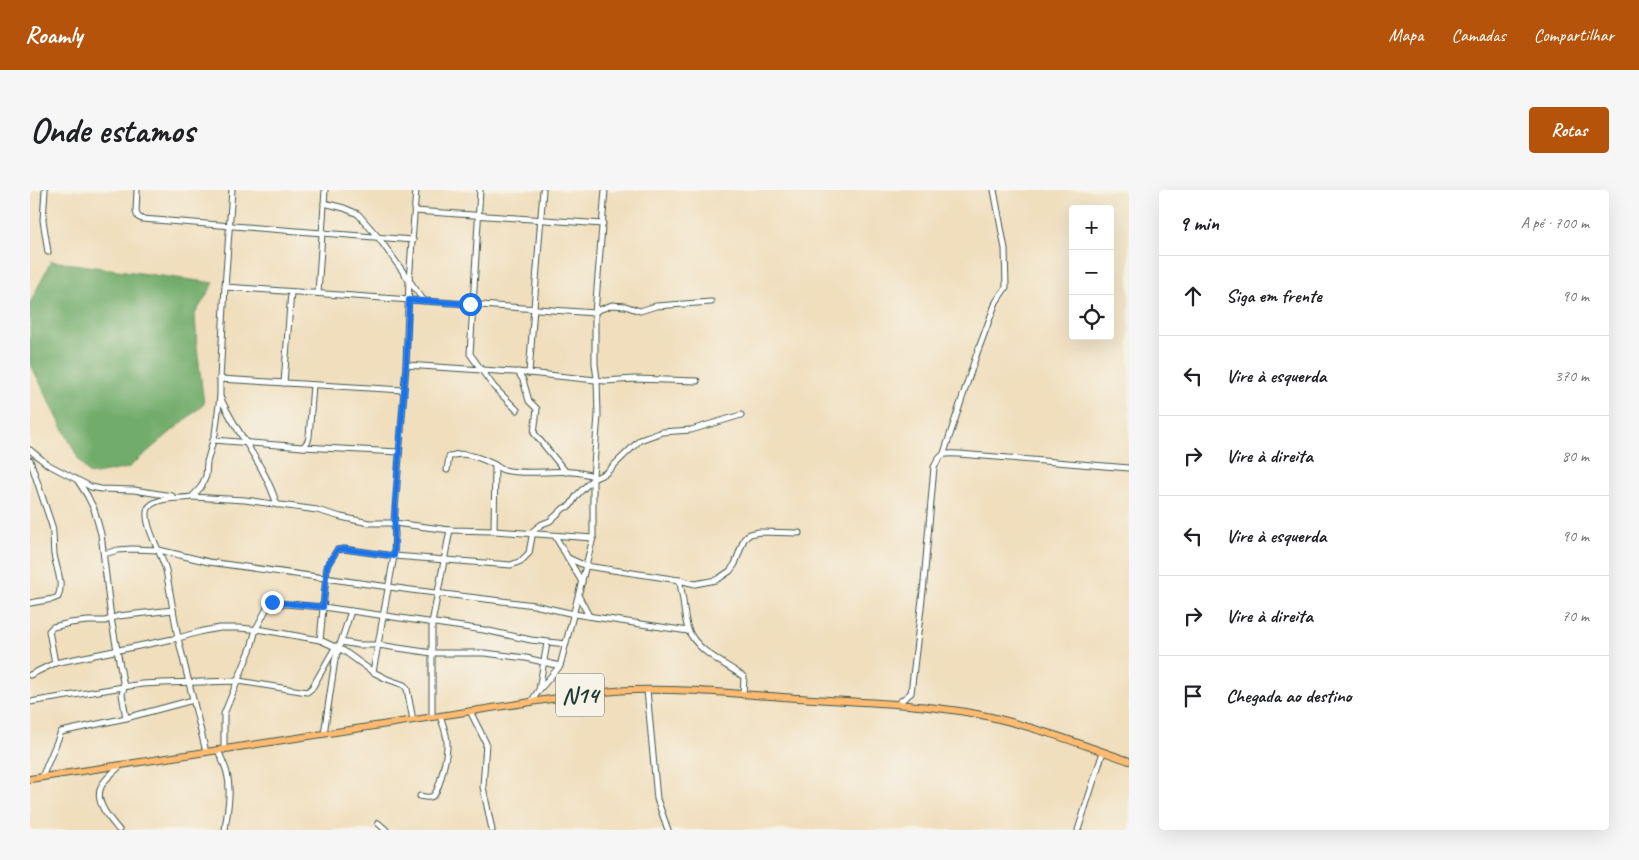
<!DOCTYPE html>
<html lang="pt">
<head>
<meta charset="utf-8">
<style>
	:root { --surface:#fff; --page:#f6f6f6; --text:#202124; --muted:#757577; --line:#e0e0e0; --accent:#b45309 }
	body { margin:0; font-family:Caveat,sans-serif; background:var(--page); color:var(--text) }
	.controls { position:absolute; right:15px; top:15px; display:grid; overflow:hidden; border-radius:5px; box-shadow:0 5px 20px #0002 }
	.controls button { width:45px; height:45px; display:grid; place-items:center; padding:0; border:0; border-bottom:1px solid var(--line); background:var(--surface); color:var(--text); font:25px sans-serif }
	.stop { position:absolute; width:15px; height:15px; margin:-11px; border:4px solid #1a73e8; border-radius:50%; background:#fff }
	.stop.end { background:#1a73e8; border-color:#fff; box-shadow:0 1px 5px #0008 }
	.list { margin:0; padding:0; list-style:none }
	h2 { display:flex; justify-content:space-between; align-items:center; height:65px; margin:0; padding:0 20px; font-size:21px }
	h2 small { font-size:16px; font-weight:400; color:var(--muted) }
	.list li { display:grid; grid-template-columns:32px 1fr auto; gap:15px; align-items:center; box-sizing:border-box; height:80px; padding:0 20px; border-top:1px solid var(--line) }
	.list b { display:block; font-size:19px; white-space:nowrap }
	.list em { font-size:16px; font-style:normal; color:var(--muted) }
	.icon { flex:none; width:28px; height:28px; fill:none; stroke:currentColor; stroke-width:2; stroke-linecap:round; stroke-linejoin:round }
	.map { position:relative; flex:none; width:1099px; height:640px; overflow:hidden; border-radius:5px }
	header { display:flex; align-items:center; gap:30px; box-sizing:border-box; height:70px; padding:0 25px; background:var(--accent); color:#fff }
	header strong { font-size:24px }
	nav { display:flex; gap:28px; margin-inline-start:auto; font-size:18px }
	.intro { display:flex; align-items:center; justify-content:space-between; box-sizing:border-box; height:120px; padding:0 30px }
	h1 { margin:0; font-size:35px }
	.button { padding:12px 22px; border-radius:5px; background:var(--accent); color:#fff; font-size:18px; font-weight:700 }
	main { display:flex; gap:30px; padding:0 30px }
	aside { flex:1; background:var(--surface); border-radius:5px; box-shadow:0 5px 20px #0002 }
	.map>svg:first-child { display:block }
</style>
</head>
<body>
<header>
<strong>Roamly</strong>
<nav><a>Mapa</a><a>Camadas</a><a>Compartilhar</a></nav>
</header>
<div class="intro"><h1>Onde estamos</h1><a class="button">Rotas</a></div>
<main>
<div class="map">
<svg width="1099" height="640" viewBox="0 0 1099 640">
	<rect width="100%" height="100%" fill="#f7f3e8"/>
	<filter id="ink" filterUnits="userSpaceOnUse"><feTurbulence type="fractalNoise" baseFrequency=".02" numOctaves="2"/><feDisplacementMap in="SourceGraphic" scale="10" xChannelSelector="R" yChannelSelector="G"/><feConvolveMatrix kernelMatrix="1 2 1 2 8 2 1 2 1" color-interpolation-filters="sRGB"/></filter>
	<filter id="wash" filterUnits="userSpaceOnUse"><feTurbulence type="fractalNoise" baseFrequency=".0096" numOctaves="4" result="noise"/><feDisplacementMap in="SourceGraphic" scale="20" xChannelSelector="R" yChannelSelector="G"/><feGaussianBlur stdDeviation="1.12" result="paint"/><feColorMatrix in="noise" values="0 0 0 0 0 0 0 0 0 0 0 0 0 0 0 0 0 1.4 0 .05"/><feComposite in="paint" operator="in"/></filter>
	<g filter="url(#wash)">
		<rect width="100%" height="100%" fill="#f0debc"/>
		<polygon fill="#71ac6b" stroke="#487450" points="21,71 184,93 165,124 167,157 174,214 98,278 60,285 50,272 0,173 0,113"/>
	</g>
	<g filter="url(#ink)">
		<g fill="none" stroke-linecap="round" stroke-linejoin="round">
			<g stroke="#3e5548" stroke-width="7">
				<g id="minor">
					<polyline points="15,0 13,30 18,62"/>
					<polyline points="107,0 106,22 108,27 112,29 383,50"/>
					<polyline points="450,0 440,164 464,197 487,220"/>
					<polyline points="294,13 314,18 328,24 348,47 394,111"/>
					<polyline points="385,21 573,34"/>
					<polyline points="195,97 565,123"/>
					<polyline points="288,103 295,0"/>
					<polyline points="566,121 582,115 595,116 610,121 626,116 681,112"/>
					<polyline points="376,175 499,183 575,191 605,189 667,191"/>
					<polyline points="488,182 493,190 499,211 507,219 504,243 536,282"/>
					<polyline points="499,183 513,0"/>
					<polyline points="190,189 373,200"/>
					<polyline points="254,193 261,102"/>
					<path d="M190,207C208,246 234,273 247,315"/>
					<polyline points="183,250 273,257 369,262"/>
					<polyline points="273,257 278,251 279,247 283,195"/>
					<polyline points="0,260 17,274 61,297 71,299 104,300 142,306"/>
					<polyline points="914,263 946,166 966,112 976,97 975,59 964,0"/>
					<path d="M0,270L22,336C24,346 23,355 24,364C26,378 34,393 28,407L23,409L0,413"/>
					<path d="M417,280L419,267C432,260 451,268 463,274C467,276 470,279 474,280C502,287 534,276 563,286"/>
					<polyline points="48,291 57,305 64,319 71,344 81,428 94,497 92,504 96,528"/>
					<polyline points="162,307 215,310 287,320 311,327 339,333 364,333 420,340 464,341 563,348"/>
					<polyline points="464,341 465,275"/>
					<polyline points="525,346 552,392"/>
					<polyline points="74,364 88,360 102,359 129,360 179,372 381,400 504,415 544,424 658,441"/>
					<polyline points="538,368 556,376 649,390"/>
					<polyline points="549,407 559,426"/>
					<polyline points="290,450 297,376 307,360 314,359 364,366 481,375 491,371 499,363 503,341 512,334 520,331 534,318 540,316 547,305 563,289 576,283 610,250 632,242 661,240 711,225"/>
					<polyline points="311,452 329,455 348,455 402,463 454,463 496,468 530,476"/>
					<polyline points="25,473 19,441 23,437 40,433 58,431 75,431 88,426 143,420"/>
					<polyline points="343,482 364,366 365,344 364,333 376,175 379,91 386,0"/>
					<polyline points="0,485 25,473 148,448 173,441 190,438 209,438 233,440 290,450 314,461 343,482 357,489 374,495 377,499 383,530"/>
					<polyline points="509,500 517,453"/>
					<polyline points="617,500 627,609 638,640"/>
					<path d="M713,505L714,487C696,474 666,461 658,439C653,424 654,406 649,390L665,394L686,390L691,387L700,381L705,374L714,349L720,344L729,342L769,343"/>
					<polyline points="0,512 112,494 132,493 209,491 277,502 282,498 306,456"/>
					<polyline points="501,512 509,500 530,476 563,348 563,286 568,226 567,189 565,174 565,123 575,0"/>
					<path d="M867,514L881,503L894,392L904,277C911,263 913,263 929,264L1099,278"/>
					<polyline points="440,521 456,553 453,597 462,640"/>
					<polyline points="402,527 402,433 420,340"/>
					<polyline points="294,544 305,470 321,421"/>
					<path d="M188,560C191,568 195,575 197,583C202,602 197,622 195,640"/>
					<polyline points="194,560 194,524 221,458 226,439 238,416 242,413 293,417 454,440 501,450 536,454"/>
					<path d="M176,562L148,448L136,380C131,363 116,339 117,323C117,317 121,314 126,312C138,307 150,309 162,307L171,297L176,286L177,272L185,244L190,207V189L195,97L202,0"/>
					<polyline points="12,587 31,542 96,528 163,510"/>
					<path d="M390,606C394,607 400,609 404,605C410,598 417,565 417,556C418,546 413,535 410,526"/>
					<polyline points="348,633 356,640"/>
					<path d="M89,640C80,629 64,612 71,597C74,589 84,582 90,576"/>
					<polyline points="1048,640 1073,562"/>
				</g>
			</g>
			<g stroke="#3e5548" stroke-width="8">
				<path id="major" d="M0,589L501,512C534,507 568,501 602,500C663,498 724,506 784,509C843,513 904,514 961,527C1008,538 1054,555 1099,571"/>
			</g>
			<use href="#minor" stroke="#fff" stroke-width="5"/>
			<use href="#major" stroke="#febb71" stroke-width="6"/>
		</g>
	</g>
	<g fill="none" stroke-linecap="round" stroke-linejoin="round" filter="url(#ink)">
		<path stroke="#1a73e8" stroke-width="6" d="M242,412L293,417L297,376L307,360L314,359L364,366C365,349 364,333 365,316L376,175L379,110L440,114"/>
	</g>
	<g text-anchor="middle" stroke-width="4.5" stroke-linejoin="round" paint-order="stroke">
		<rect fill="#f7f3e8" stroke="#60746a" stroke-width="1" x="526" y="483.5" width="48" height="43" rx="4"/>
		<g font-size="24" font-weight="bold" fill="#1f3d34">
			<text x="550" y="513">N14</text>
		</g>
	</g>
</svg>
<div class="controls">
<button>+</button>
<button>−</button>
<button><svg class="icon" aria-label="locate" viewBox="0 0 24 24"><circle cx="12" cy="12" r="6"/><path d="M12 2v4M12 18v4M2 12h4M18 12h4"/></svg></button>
</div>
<div class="stop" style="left:440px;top:114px"></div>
<div class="stop end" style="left:242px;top:412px"></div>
</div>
<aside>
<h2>9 min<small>A pé · 700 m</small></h2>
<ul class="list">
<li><svg class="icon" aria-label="ahead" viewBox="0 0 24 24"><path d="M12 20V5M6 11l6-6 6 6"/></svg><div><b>Siga em frente</b></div><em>90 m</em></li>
<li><svg class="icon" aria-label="left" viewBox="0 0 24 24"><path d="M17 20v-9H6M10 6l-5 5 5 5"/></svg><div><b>Vire à esquerda</b></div><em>370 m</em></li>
<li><svg class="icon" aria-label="right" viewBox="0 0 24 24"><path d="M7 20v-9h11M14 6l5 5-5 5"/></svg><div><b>Vire à direita</b></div><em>80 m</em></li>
<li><svg class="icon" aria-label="left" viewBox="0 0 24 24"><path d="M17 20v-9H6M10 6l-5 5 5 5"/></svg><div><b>Vire à esquerda</b></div><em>90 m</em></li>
<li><svg class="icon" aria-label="right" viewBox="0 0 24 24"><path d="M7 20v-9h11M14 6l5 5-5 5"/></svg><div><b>Vire à direita</b></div><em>70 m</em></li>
<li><svg class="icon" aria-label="arrive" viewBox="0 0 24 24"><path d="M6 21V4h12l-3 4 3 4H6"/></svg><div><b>Chegada ao destino</b></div></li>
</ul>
</aside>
</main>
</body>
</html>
